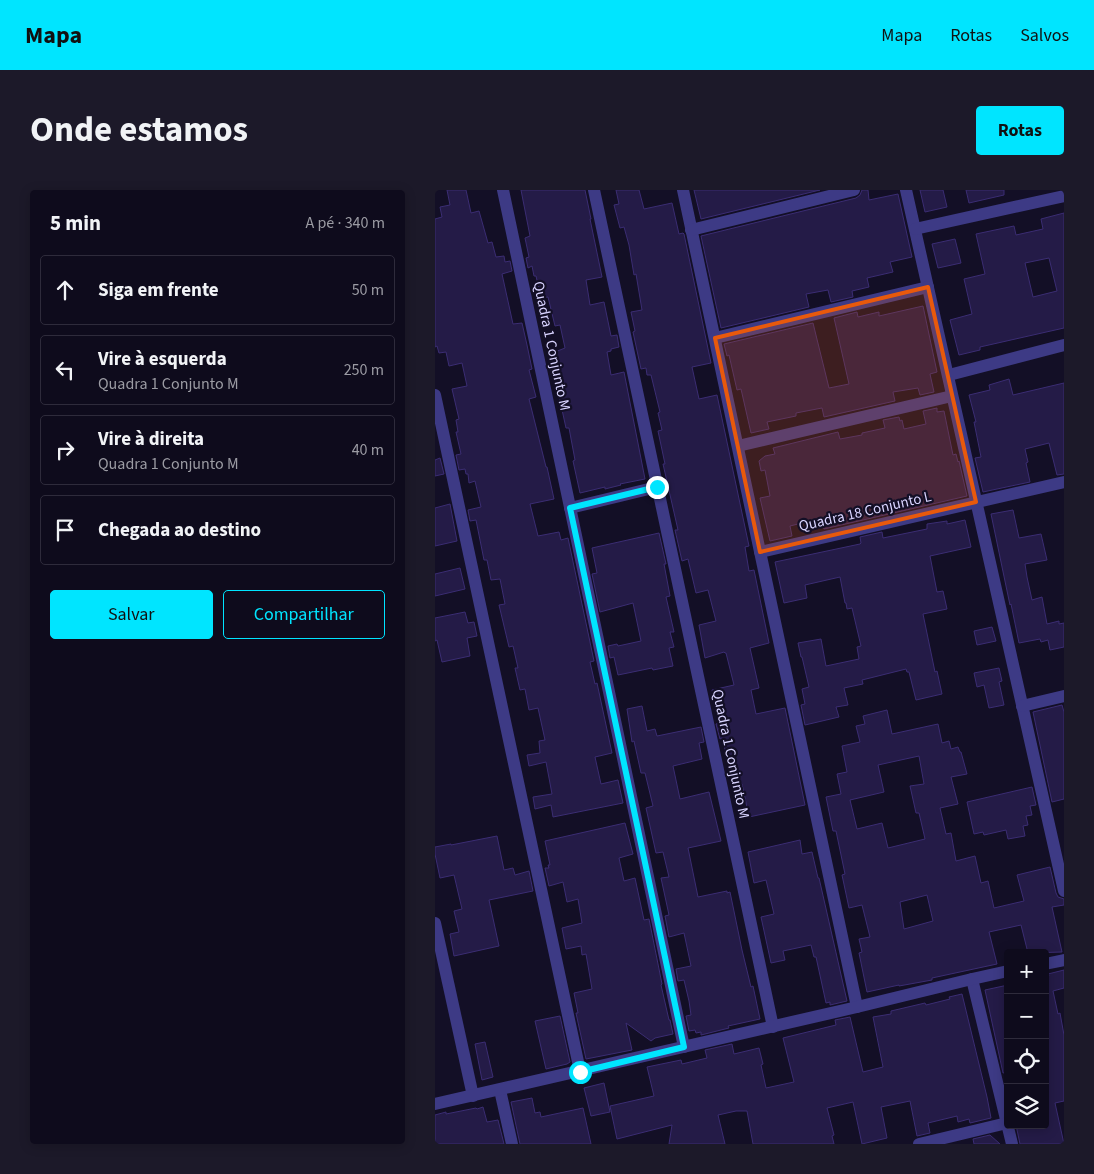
<!DOCTYPE html>
<html lang="pt">
<head>
<meta charset="utf-8">
<style>
	:root { --surface:#0e0b1c; --page:#1c1929; --text:#f1f3f6; --muted:#9b9ba3; --line:#2e2b3b; --accent:#00e5ff }
	body { margin:0; font-family:"Source Sans 3",sans-serif; background:var(--page); color:var(--text) }
	.controls { position:absolute; right:15px; bottom:15px; display:grid; overflow:hidden; border-radius:5px; box-shadow:0 2px 12px #0003 }
	.controls button { width:45px; height:45px; display:grid; place-items:center; padding:0; border:0; border-bottom:1px solid var(--line); background:var(--surface); color:var(--text); font:25px sans-serif }
	.stop { position:absolute; width:15px; height:15px; margin:-11px; border:4px solid #00e5ff; border-radius:50%; background:#fff }
	.stop.end { background:#00e5ff; border-color:#fff; box-shadow:0 1px 5px #0008 }
	.list { margin:0; padding:0; list-style:none }
	h2 { display:flex; justify-content:space-between; align-items:center; height:65px; margin:0; padding:0 20px; font-size:21px }
	h2 small { font-size:16px; font-weight:400; color:var(--muted) }
	.list li { display:grid; grid-template-columns:32px 1fr auto; gap:15px; align-items:center; box-sizing:border-box; height:70px; margin:0 10px 10px; padding:0 10px; border:1px solid var(--line); border-radius:5px }
	.list b { display:block; font-size:19px; white-space:nowrap }
	.list p { margin:0; font-size:16px; white-space:nowrap; color:var(--muted) }
	.list em { font-size:16px; font-style:normal; color:var(--muted) }
	.actions { display:flex; gap:10px; padding:15px 20px }
	.actions a { flex:1; padding:11px 0; border:1px solid var(--accent); border-radius:5px; text-align:center; font-size:18px; color:var(--accent) }
	.actions .main { background:var(--accent); color:#111 }
	.icon { flex:none; width:28px; height:28px; fill:none; stroke:currentColor; stroke-width:2; stroke-linecap:round; stroke-linejoin:round }
	.map { position:relative; flex:none; width:629px; height:954px; overflow:hidden; border-radius:5px }
	header { display:flex; align-items:center; gap:30px; box-sizing:border-box; height:70px; padding:0 25px; background:var(--accent); color:#111 }
	header strong { font-size:24px }
	nav { display:flex; gap:28px; margin-inline-start:auto; font-size:18px }
	.intro { display:flex; align-items:center; justify-content:space-between; box-sizing:border-box; height:120px; padding:0 30px }
	h1 { margin:0; font-size:35px }
	.button { padding:12px 22px; border-radius:5px; background:var(--accent); color:#111; font-size:18px; font-weight:700 }
	main { display:flex; gap:30px; padding:0 30px }
	aside { flex:1; background:var(--surface); border-radius:5px; box-shadow:0 2px 12px #0003 }
	.map>svg:first-child { display:block }
</style>
</head>
<body>
<header>
<strong>Mapa</strong>
<nav><a>Mapa</a><a>Rotas</a><a>Salvos</a></nav>
</header>
<div class="intro"><h1>Onde estamos</h1><a class="button">Rotas</a></div>
<main>
<aside>
<h2>5 min<small>A pé · 340 m</small></h2>
<ul class="list">
<li><svg class="icon" aria-label="ahead" viewBox="0 0 24 24"><path d="M12 20V5M6 11l6-6 6 6"/></svg><div><b>Siga em frente</b></div><em>50 m</em></li>
<li><svg class="icon" aria-label="left" viewBox="0 0 24 24"><path d="M17 20v-9H6M10 6l-5 5 5 5"/></svg><div><b>Vire à esquerda</b><p>Quadra 1 Conjunto M</p></div><em>250 m</em></li>
<li><svg class="icon" aria-label="right" viewBox="0 0 24 24"><path d="M7 20v-9h11M14 6l5 5-5 5"/></svg><div><b>Vire à direita</b><p>Quadra 1 Conjunto M</p></div><em>40 m</em></li>
<li><svg class="icon" aria-label="arrive" viewBox="0 0 24 24"><path d="M6 21V4h12l-3 4 3 4H6"/></svg><div><b>Chegada ao destino</b></div></li>
</ul>
<div class="actions"><a class="main">Salvar</a><a>Compartilhar</a></div>
</aside>
<div class="map">
<svg width="629" height="954" viewBox="0 0 629 954">
	<rect width="100%" height="100%" fill="#130f26"/>
	<g fill="#241b47" stroke="#3b2d73" fill-rule="evenodd">
		<polygon points="12,0 31,0 36,23 44,21 53,53 57,52 61,67 69,66 70,72 75,71 77,81 67,84 78,134 87,133 92,155 97,179 94,180 101,207 94,209 111,277 112,277 119,309 95,314 103,346 124,342 126,350 133,348 159,471 155,472 160,494 162,493 177,563 160,567 166,594 183,590 188,613 118,627 116,615 100,619 98,607 117,604 111,572 94,576 92,565 105,563 104,551 110,550 103,518 94,520 90,499 85,500 80,478 83,478 78,456 74,457 64,415 70,414 65,389 56,390 52,370 49,370 41,330 35,331 33,320 46,317 40,291 34,293 33,284 31,284 30,279 24,280 21,265 26,264 21,242 23,242 21,230 24,229 17,199 32,196 27,173 14,176 11,162 4,163 2,156 0,157 0,29 7,27 5,17 15,15"/>
		<polygon points="86,0 150,0 156,29 155,29 167,87 151,90 155,115 169,112 176,146 182,145 184,157 176,159 176,161 172,162 176,185 189,182 210,289 185,294 186,295 170,299 170,297 145,303 138,271 140,270 134,238 131,238 117,174 122,173 120,162 130,158 125,135 120,136 113,107 106,108 101,86 99,86 97,76 93,78 91,68 94,67 90,48 95,46"/>
		<polygon points="181,0 204,0 209,19 237,13 244,44 248,43 249,44 276,173 257,177 264,209 282,205 314,356 310,357 314,381 319,380 334,453 315,458 324,498 316,500 321,524 350,518 370,615 314,627 307,594 303,595 299,577 295,578 287,548 285,549 281,534 284,533 277,500 299,495 291,463 290,463 289,462 270,468 264,435 281,431 273,400 261,403 253,369 247,371 240,340 243,340 228,274 230,274 223,241 227,240 223,223 225,222 216,185 212,185 211,178 206,179 198,142 200,141 196,122 207,120 201,84 199,85 194,55 189,37 185,38 179,15 184,14"/>
		<polygon points="259,0 385,0 266,29"/>
		<polygon points="427,0 433,0 434,10 463,4 477,67 455,72 458,82 432,88 434,97 417,101 418,107 396,112 393,100 371,104 374,117 286,138 266,46 421,8 425,5"/>
		<polygon points="485,0 508,0 512,17 490,22"/>
		<polygon points="531,0 569,0 569,5 534,13"/>
		<path d="M629,23V138L545,157V160L524,165L515,130L537,124L529,89L550,84L541,44L579,36L581,45L608,39L606,29ZM614,68L622,101L598,107L590,73Z"/>
		<polygon points="520,49 526,73 503,78 497,54"/>
		<polygon points="488,116 502,182 495,184 499,202 485,205 483,198 458,202 460,211 389,227 387,218 361,223 361,226 332,232 334,239 316,243 306,199 302,200 294,165 292,166 289,154 378,133 394,198 414,194 399,128 422,122 423,127 444,122 444,126"/>
		<polygon points="574,189 578,205 629,193 629,284 622,285 614,253 590,259 593,272 591,273 595,292 548,302 540,268 546,267 539,232 541,232 534,205 555,200 554,195"/>
		<polygon points="502,218 502,222 509,221 518,265 521,264 523,272 524,271 532,306 389,339 387,328 355,336 357,346 335,351 325,308 335,306 330,280 326,281 324,271 330,266 340,264 338,258 403,242 405,249 427,245 427,243 450,238 448,230 464,227 465,231 467,230 469,239 491,234 488,221"/>
		<polygon points="5,268 9,284 0,286 0,270"/>
		<polygon points="15,314 22,351 0,356 0,318"/>
		<polygon points="578,320 584,348 606,344 612,370 590,374 592,387 597,410 607,407 612,434 624,431 624,434 629,433 629,457 615,460 613,450 606,452 605,449 584,453 576,414 575,415 571,396 556,324"/>
		<polygon points="530,330 536,357 495,366 502,402 508,401 512,419 488,424 500,482 502,481 507,504 481,510 474,482 472,482 471,479 427,490 428,494 409,498 413,515 401,517 404,527 370,535 366,515 370,514 367,499 374,497 367,467 366,467 363,453 386,449 391,476 424,469 422,457 426,456 417,418 412,419 411,413 410,413 405,387 370,395 372,408 349,413 340,372 425,354 426,353 425,347 447,342 448,348 492,339 492,334 512,331 512,334"/>
		<polygon points="224,343 231,374 229,374 235,406 231,407 239,442 235,442 239,457 234,458 238,476 218,480 217,478 183,485 179,467 175,468 173,456 182,454 183,456 206,451 198,413 165,422 157,384 162,383 157,358"/>
		<polygon points="25,378 30,399 0,406 0,384"/>
		<polygon points="30,422 33,433 39,432 42,446 32,448 35,466 7,472 2,450 0,451 0,428"/>
		<polygon points="557,437 561,451 542,455 539,441"/>
		<polygon points="564,478 567,491 564,492 569,515 554,518 549,495 542,497 539,483"/>
		<polygon points="627,515 629,522 629,609 617,612 598,522"/>
		<polygon points="207,516 212,541 220,539 222,546 266,537 269,552 264,553 267,569 238,576 245,609 274,602 286,651 253,658 263,707 292,701 292,703 295,702 307,760 316,797 318,796 325,829 293,836 294,838 266,845 266,842 261,843 260,840 254,841 251,826 256,825 254,811 249,790 243,791 241,779 256,776 249,743 234,747 230,726 234,725 226,688 234,687 228,662 221,663 211,618 218,616 210,583 206,583 199,551 197,552 192,519"/>
		<path d="M452,520L457,544L503,534L507,553L514,551L516,559L523,557L525,562H526L532,584L516,587L523,614L505,618L511,644L516,643L521,671L540,666L546,693L553,691L559,718L589,711L582,685L615,677L621,703L623,707L629,709V715L617,717L627,762L593,763L586,735L554,742L562,774L497,788V790L464,796V795L432,802L424,763L427,762L424,749L435,747L427,715L414,718L407,685L410,684L401,641H398L391,607L406,604L402,584L412,582L407,556L425,552L421,536L430,534L428,526ZM484,566L489,594L475,596L481,623H484L490,649L453,658L447,633L422,639L415,610L449,602L443,575ZM492,705L498,731L469,739L465,712Z"/>
		<polygon points="597,597 601,615 595,616 597,625 591,626 593,635 588,636 590,646 573,649 571,640 549,645 548,642 539,644 532,612"/>
		<polygon points="190,633 198,664 184,668 189,691 200,688 209,730 214,729 227,794 226,795 234,830 235,830 238,844 220,848 216,851 191,833 197,860 151,869 141,823 143,823 139,803 157,799 151,764 147,765 146,756 131,759 127,738 147,733 143,709 132,712 128,692 114,696 110,678 114,678 113,675 115,675 110,651"/>
		<polygon points="62,646 69,680 78,678 80,685 94,681 98,701 54,710 64,756 19,766 15,744 24,742 19,721 27,719 19,685 5,688 0,664 0,657 16,654 16,655"/>
		<polygon points="365,650 367,664 377,662 383,688 384,688 412,811 395,815 395,812 391,813 381,767 379,767 376,755 348,761 350,770 336,773 326,727 339,724 331,690 319,693 313,662"/>
		<polygon points="629,780 629,798 618,801 623,824 625,823 629,845 629,911 620,913 629,954 585,954 581,935 610,935 610,787 614,786 613,784"/>
		<polygon points="573,795 573,882 568,883 550,800"/>
		<polygon points="527,804 552,907 556,928 535,933 534,929 523,932 522,926 493,933 495,943 482,946 475,911 446,917 452,948 427,954 418,912 392,918 399,945 397,946 399,954 318,954 312,921 301,921 283,925 290,954 234,954 237,935 182,949 175,916 219,906 212,877 246,870 247,874 272,868 270,860 297,854 299,864 324,858 328,874 326,875 331,898 359,892 348,848 401,835 400,830 415,827 428,882 448,877 438,827 456,824 456,821 490,813 491,815 515,809 514,807"/>
		<polygon points="125,826 135,872 132,874 111,879 100,831"/>
		<polygon points="50,852 58,887 47,890 40,854"/>
		<polygon points="169,893 175,922 156,926 149,898"/>
		<polygon points="97,908 100,923 105,922 106,927 148,918 156,954 85,954 76,912"/>
		<polygon points="48,917 52,932 63,930 69,954 0,954 0,925 11,922 11,924 41,918 42,919"/>
		<polygon points="555,945 565,954 539,954 538,949"/>
	</g>
	<g fill="none" stroke-linecap="round" stroke-linejoin="round">
		<g stroke="#3d3a85" stroke-width="12">
			<polyline points="68,0 249,857"/>
			<polyline points="159,0 338,837"/>
			<polyline points="248,0 422,817"/>
			<polyline points="471,0 629,701"/>
			<polyline points="480,39 629,6"/>
			<polyline points="256,40 419,0"/>
			<polyline points="280,148 493,97"/>
			<polyline points="514,185 629,155"/>
			<polyline points="0,205 145,881"/>
			<polyline points="303,256 517,206"/>
			<polyline points="135,318 222,297"/>
			<polyline points="325,362 629,292"/>
			<polyline points="587,516 629,506"/>
			<polyline points="0,733 38,906"/>
			<polyline points="610,774 629,770"/>
			<polyline points="537,789 577,954"/>
			<polyline points="65,900 77,954"/>
			<polyline points="0,914 422,817 537,789 573,781"/>
			<polyline points="484,954 572,933"/>
		</g>
	</g>
	<g fill="none" stroke-linecap="round" stroke-linejoin="round">
		<polyline stroke="#00e5ff" stroke-width="6" points="145,882 249,857 135,318 222,297"/>
	</g>
	<path fill="#e8590c" fill-opacity="0.2" stroke="#e8590c" stroke-width="4" stroke-linejoin="round" d="M493,97L541,312L325,362L280,148Z"/>
	<g text-anchor="middle" stroke-width="4.5" stroke-linejoin="round" paint-order="stroke">
		<g font-size="15" fill="#d9d4ff" stroke="#130f26">
			<text transform="translate(117 156) rotate(78)" y="5">Quadra 1 Conjunto M</text>
			<text transform="translate(430 321) rotate(-13)" y="5">Quadra 18 Conjunto L</text>
			<text transform="translate(296 564) rotate(78)" y="5">Quadra 1 Conjunto M</text>
		</g>
	</g>
</svg>
<div class="controls">
<button>+</button>
<button>−</button>
<button><svg class="icon" aria-label="locate" viewBox="0 0 24 24"><circle cx="12" cy="12" r="6"/><path d="M12 2v4M12 18v4M2 12h4M18 12h4"/></svg></button>
<button><svg class="icon" aria-label="layers" viewBox="0 0 24 24"><path d="M12 4l9 5-9 5-9-5zM3 14l9 5 9-5"/></svg></button>
</div>
<div class="stop" style="left:145px;top:882px"></div>
<div class="stop end" style="left:222px;top:297px"></div>
</div>
</main>
</body>
</html>
